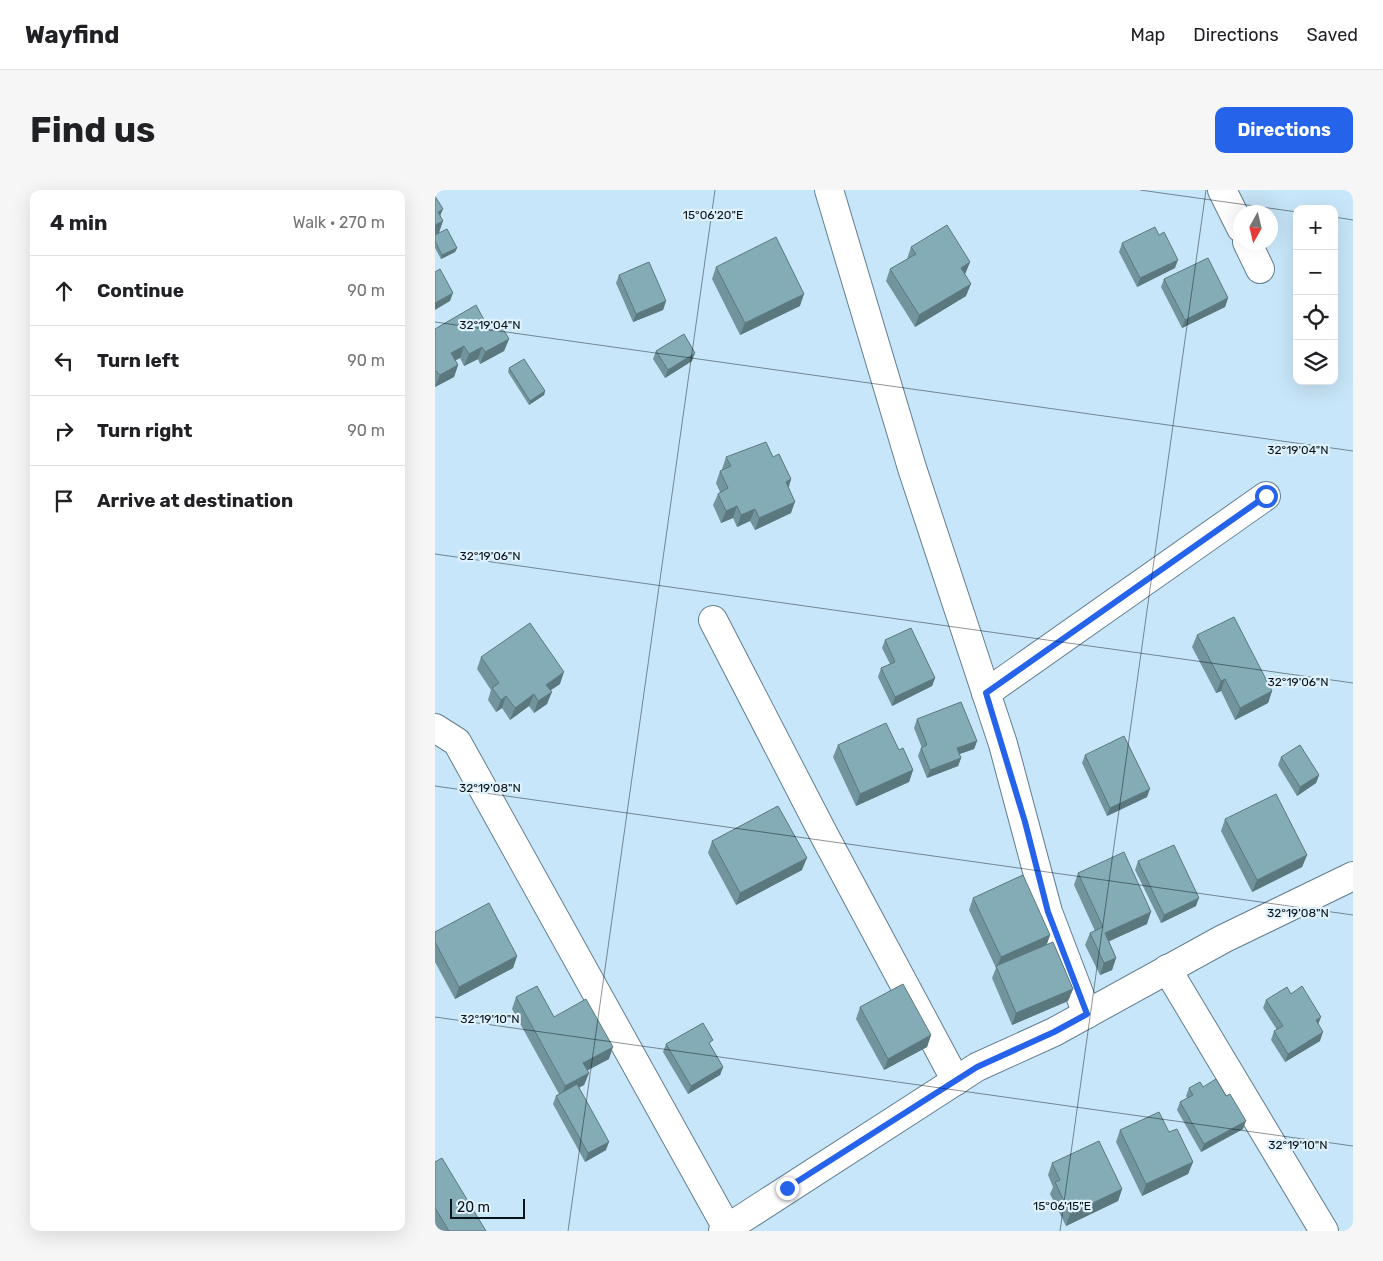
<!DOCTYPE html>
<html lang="en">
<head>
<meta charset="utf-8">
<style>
	:root { --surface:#fff; --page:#f6f6f6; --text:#202124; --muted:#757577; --line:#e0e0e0; --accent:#2563eb }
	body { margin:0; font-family:Rubik,sans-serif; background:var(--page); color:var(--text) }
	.controls { position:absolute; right:15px; top:15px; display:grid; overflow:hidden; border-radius:10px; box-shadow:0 5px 20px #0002 }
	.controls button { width:45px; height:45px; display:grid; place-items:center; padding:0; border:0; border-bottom:1px solid var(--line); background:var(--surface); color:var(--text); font:25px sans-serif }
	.compass { position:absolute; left:798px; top:15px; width:45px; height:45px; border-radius:50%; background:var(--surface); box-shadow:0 5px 20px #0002; rotate:188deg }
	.scale { position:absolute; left:15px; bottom:12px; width:75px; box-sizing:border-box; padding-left:5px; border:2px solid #071218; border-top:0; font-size:14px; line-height:18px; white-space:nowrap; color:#071218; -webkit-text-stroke:4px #dff1fd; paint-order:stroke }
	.stop { position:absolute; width:15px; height:15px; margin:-11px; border:4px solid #2563eb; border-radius:50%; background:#fff }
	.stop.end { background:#2563eb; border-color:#fff; box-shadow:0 1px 5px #0008 }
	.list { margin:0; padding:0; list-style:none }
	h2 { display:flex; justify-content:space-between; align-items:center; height:65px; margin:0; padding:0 20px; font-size:21px }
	h2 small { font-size:16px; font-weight:400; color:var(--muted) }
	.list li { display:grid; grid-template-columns:32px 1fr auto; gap:15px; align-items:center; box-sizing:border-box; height:70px; padding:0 20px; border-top:1px solid var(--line) }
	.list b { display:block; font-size:19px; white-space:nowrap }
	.list em { font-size:16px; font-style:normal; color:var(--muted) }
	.icon { flex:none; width:28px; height:28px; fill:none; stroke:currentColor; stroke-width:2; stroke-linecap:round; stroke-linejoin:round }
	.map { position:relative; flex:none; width:918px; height:1041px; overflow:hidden; border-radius:10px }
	header { display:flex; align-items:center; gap:30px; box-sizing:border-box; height:70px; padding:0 25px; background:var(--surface); border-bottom:1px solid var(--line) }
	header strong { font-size:24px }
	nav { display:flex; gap:28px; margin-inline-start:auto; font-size:18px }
	.intro { display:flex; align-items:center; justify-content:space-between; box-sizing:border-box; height:120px; padding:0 30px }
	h1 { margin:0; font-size:35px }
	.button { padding:12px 22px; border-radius:10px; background:var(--accent); color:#fff; font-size:18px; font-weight:700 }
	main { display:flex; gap:30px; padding:0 30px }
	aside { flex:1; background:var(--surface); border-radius:10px; box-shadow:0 5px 20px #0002 }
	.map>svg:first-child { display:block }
</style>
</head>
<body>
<header>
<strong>Wayfind</strong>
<nav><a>Map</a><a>Directions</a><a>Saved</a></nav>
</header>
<div class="intro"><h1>Find us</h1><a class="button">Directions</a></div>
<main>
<aside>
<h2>4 min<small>Walk · 270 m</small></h2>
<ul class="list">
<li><svg class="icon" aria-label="ahead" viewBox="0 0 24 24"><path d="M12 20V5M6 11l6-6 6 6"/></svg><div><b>Continue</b></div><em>90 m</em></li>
<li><svg class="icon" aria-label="left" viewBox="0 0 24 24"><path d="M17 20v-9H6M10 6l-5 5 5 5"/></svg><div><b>Turn left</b></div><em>90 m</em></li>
<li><svg class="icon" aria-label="right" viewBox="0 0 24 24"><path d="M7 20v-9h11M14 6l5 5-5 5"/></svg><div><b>Turn right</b></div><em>90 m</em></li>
<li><svg class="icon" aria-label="arrive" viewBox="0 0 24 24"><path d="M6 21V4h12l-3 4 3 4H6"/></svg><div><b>Arrive at destination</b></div></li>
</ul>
</aside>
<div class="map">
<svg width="918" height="1041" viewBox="0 0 918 1041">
	<rect width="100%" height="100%" fill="#c8e6f9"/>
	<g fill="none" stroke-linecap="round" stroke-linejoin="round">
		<g stroke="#627e90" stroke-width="30">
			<g id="minor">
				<polyline points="394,0 477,278 568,554 613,722 652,824"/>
				<polyline points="787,0 806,38"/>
				<polyline points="812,52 825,79"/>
				<polyline points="278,430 388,643 521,891"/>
				<polyline points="551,503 831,306"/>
				<polyline points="0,538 22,552 292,1038"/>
				<polyline points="732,779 889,1041"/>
				<polyline points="288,1041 542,877 619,842 788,749 918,686"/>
			</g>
		</g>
		<use href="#minor" stroke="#fff" stroke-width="28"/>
	</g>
	<g fill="#71949d">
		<polygon points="0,45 22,58 20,62 6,69 0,58"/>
		<polygon points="687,53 740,78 702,97 684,62"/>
		<polygon points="476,57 535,72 530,84 531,106 480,137 451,91 455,79 472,69"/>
		<polygon points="281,77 365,116 305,145 277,89"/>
		<polygon points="184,85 231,111 228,120 198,132 181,93"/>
		<polygon points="729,89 793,108 790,117 747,138 726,97"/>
		<polygon points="0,139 55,141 74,149 69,161 45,174 43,169 29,176 25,168 20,170 23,175 19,187 0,197"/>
		<polygon points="221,161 257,171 230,188 218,169"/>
		<polygon points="74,178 110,201 109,205 94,215 73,182"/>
		<polygon points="291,267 338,267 356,289 354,297 356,323 320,340 315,331 302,337 298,328 286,333 278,315 283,304 285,302 281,293 285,281 287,280 287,279"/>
		<polygon points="762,445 837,501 833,513 800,530 786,501 781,503 757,457"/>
		<polygon points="450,450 500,488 497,496 457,516 443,487 446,478 455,474 447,458"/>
		<polygon points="46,467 125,494 116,500 112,514 99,523 94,516 75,530 67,518 61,522 53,510 56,500 42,479"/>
		<polygon points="482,529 542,551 539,559 524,564 526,568 523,576 492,588 483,566 486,558 487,558 479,538"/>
		<polygon points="403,555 464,560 478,580 474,592 421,616 398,567"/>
		<polygon points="650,565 712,607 672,626 647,573"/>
		<polygon points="846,567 884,585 881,593 862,606 843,575"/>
		<polygon points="790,629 872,665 867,677 817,702 786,641"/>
		<polygon points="277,651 367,680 301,715 273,663"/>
		<polygon points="703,671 761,716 726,733 700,680"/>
		<polygon points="643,683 712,734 674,751 681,768 677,780 665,785 650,755 655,743 660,741 639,695"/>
		<polygon points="538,708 615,745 611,755 638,799 633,811 577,835 557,788 561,778 534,720"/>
		<polygon points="0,742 82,766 78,778 20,809 0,772"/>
		<polygon points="856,804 885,851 850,872 836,850 839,841 842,840 828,818 831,810"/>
		<polygon points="81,807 119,827 174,869 152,880 154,883 149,895 144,897 171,960 150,972 118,914 121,906 124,904 77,819"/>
		<polygon points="425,817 496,845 492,857 449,880 421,829"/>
		<polygon points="231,854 276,856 288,877 285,885 253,904 228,862"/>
		<polygon points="768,897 808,939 766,962 742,920 745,912 752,908 751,906 754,898"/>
		<polygon points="685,940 734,942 758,972 753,984 707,1006 681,952"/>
		<polygon points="0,972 51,1041 3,1041 0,1037"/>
		<polygon points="617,973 687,999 683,1011 631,1036 615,1004 618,997 613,985"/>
	</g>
	<g fill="#5c787f">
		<polygon points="8,19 3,31 3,22"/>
		<polygon points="8,31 4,43 0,45 0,35"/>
		<polygon points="22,58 20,62 6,69 7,65"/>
		<polygon points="743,70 740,78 702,97 705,88"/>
		<polygon points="535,72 530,84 521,90 526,78"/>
		<polygon points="536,94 531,106 480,137 484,125"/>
		<polygon points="18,103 15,111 0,120 0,113"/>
		<polygon points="369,104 365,116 305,145 310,133"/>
		<polygon points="793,108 790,117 747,138 750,130"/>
		<polygon points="231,111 228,120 198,132 201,124"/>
		<polygon points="74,149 69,161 45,174 50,162"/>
		<polygon points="29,156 25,168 12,175 16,163"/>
		<polygon points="47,157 43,169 29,176 34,164"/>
		<polygon points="260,163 257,171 230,188 233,180"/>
		<polygon points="23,175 19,187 0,197 5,185"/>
		<polygon points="110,201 109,205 94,215 95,211"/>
		<polygon points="356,289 352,301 351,292"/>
		<polygon points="360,312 356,323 320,340 324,328"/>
		<polygon points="302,316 298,328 286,333 291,321"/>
		<polygon points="320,319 315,331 302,337 306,325"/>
		<polygon points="129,482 125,494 107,506 111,495"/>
		<polygon points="500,488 497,496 457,516 460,507"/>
		<polygon points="790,489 786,501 781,503 786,491"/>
		<polygon points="837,501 833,513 800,530 805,518"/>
		<polygon points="117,502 112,514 99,523 103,511"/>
		<polygon points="99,504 94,516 75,530 80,518"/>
		<polygon points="71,506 67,518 61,522 66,510"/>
		<polygon points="542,551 539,559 519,566 522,558"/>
		<polygon points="526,568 523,576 492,588 495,580"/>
		<polygon points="478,580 474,592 421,616 425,604"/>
		<polygon points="884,585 881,593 862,606 865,597"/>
		<polygon points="715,599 712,607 672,626 675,618"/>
		<polygon points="872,665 867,677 817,702 822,690"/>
		<polygon points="372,668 367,680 301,715 305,703"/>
		<polygon points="764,708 761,716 726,733 729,725"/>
		<polygon points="716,722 712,734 666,755 670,743"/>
		<polygon points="615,745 611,757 562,777 566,767"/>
		<polygon points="82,766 78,778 20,809 24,797"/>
		<polygon points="681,768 677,780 665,785 669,773"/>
		<polygon points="638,799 633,811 577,835 581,823"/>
		<polygon points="886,827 883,835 881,830"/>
		<polygon points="888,842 885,851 850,872 853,864"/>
		<polygon points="496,845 492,857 449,880 453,869"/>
		<polygon points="178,857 174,869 144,885 148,873"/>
		<polygon points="288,877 285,885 253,904 256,896"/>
		<polygon points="154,883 149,895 126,908 130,896"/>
		<polygon points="811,931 808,939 766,962 769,954"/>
		<polygon points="174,952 171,960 150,972 153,963"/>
		<polygon points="758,972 753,984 707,1006 711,994"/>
		<polygon points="687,999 683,1011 631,1036 635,1024"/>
	</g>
	<g fill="#83acb6" stroke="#5c787f">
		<polygon points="0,6 8,19 3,22 8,31 0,35"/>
		<polygon points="512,35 535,72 526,78 536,94 484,125 455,79 481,64 476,57"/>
		<polygon points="720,37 724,45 729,42 743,70 705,88 687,53"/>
		<polygon points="12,39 22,58 7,65 0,51 0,45"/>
		<polygon points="341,47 369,104 310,133 281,77"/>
		<polygon points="773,68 793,108 750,130 729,89"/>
		<polygon points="214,72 231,111 201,124 184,85"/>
		<polygon points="5,79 18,103 0,113 0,82"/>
		<polygon points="41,115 55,141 66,135 74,149 50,162 47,157 34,164 29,156 16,163 23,175 5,185 1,181 0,181 0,139"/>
		<polygon points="249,144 260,163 233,180 221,161"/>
		<polygon points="89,169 110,201 95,211 74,178"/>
		<polygon points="331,252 338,267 344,264 356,289 351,292 360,312 324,328 320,319 306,325 302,316 291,321 283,304 293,298 285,281 296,276 291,267"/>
		<polygon points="799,427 837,501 805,518 790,489 786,491 762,445"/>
		<polygon points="95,433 129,482 111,495 117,502 103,511 99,504 80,518 71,506 66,510 57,498 64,493 46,467"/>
		<polygon points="476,438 500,488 460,507 446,478 460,472 450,450"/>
		<polygon points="526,512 542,551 522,558 526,568 495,580 486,558 492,555 482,529"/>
		<polygon points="451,533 464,560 468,558 478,580 425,604 403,555"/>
		<polygon points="689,546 715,599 675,618 650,565"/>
		<polygon points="865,555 884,585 865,597 846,567"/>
		<polygon points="841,604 872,665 822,690 790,629"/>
		<polygon points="343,616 372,668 305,703 277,651"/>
		<polygon points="739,655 764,708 729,725 703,671"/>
		<polygon points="689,662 716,722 670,743 681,768 669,773 655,743 668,737 643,683"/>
		<polygon points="588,685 615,745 566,767 538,708"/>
		<polygon points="54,713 82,766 24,797 0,752 0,742"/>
		<polygon points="618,752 638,799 581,823 561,776"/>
		<polygon points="468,794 496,845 453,869 425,817"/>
		<polygon points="102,796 119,827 151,809 178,857 148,873 154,883 130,896 81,807"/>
		<polygon points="867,796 886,827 881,830 888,842 853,864 839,841 848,836 831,810 852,797 856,804"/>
		<polygon points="268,833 278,850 274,853 288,877 256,896 231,854"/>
		<polygon points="781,889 791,906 795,904 811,931 769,954 745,912 758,905 754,898 765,892 768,897"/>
		<polygon points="142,894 174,952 153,963 121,906"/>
		<polygon points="724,922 734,942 742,939 758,972 711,994 685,940"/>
		<polygon points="664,951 687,999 635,1024 620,992 625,990 617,973"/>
		<polygon points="7,968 51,1041 14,1041 0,1018 0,972"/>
	</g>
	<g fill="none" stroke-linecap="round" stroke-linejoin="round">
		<polyline stroke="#2563eb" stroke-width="6" points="352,998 542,877 619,842 652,824 613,722 590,632 551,503 831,306"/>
	</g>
	<path fill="none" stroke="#071218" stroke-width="1" stroke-opacity="0.45" d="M705,0L862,22M899,27L918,30M0,132L918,261M0,364L918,493M0,596L918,725M0,827L918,956M133,1041L280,0M625,1041L771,0"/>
	<g font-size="12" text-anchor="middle" fill="#071218" stroke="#dff1fd" stroke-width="4.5" stroke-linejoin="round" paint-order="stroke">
		<text x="278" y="29">15°06'20"E</text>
		<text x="55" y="139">32°19'04"N</text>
		<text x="863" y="264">32°19'04"N</text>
		<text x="55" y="370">32°19'06"N</text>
		<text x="863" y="496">32°19'06"N</text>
		<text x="55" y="602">32°19'08"N</text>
		<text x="863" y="727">32°19'08"N</text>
		<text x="55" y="833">32°19'10"N</text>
		<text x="863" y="959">32°19'10"N</text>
		<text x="627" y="1020">15°06'15"E</text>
	</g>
</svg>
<div class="controls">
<button>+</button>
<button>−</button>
<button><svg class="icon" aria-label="locate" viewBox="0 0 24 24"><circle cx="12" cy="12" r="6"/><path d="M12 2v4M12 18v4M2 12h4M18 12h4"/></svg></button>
<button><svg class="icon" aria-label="layers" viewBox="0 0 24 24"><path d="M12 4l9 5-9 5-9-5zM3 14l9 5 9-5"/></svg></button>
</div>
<svg class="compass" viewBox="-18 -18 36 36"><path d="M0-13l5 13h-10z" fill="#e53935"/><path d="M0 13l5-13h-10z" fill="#757577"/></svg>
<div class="scale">20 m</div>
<div class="stop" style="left:831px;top:306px"></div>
<div class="stop end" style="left:352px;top:998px"></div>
</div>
</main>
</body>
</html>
